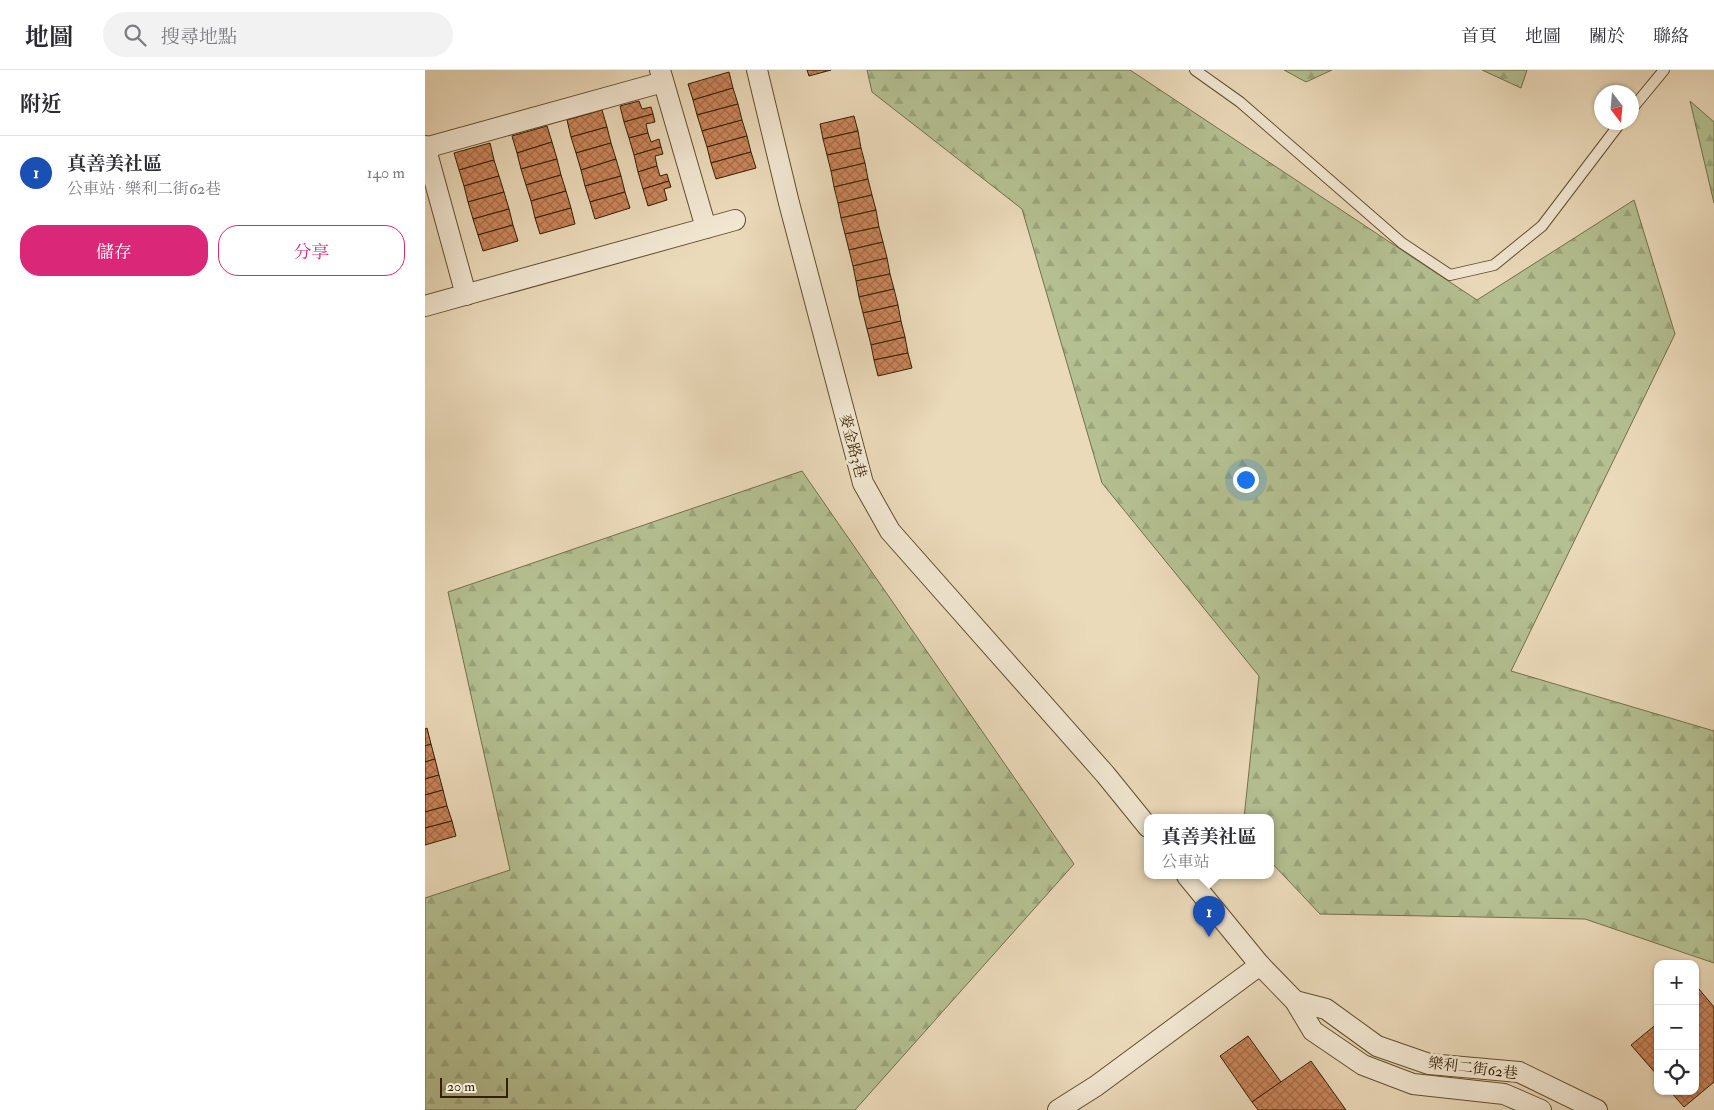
<!DOCTYPE html>
<html lang="zh-TW">
<head>
<meta charset="utf-8">
<style>
	:root { --surface:#fff; --page:#f2f2f3; --text:#2b2b33; --muted:#7c7c81; --line:#e1e1e2; --accent:#db2777 }
	body { margin:0; font-family:"IM FELL Double Pica","Noto Serif TC",serif; background:var(--page); color:var(--text) }
	.controls { position:absolute; right:15px; bottom:15px; display:grid; overflow:hidden; border-radius:10px; box-shadow:0 1px 4px #0004 }
	.controls button { width:45px; height:45px; display:grid; place-items:center; padding:0; border:0; border-bottom:1px solid var(--line); background:var(--surface); color:var(--text); font:25px sans-serif }
	.compass { position:absolute; left:1169px; top:15px; width:45px; height:45px; border-radius:50%; background:var(--surface); box-shadow:0 1px 4px #0004; rotate:164deg }
	.scale { position:absolute; left:15px; bottom:12px; width:68px; box-sizing:border-box; padding-left:5px; border:2px solid #351f00; border-top:0; font-size:14px; line-height:18px; white-space:nowrap; color:#351f00; -webkit-text-stroke:4px #f2e7d2; paint-order:stroke }
	.you { position:absolute; left:820px; top:409px; width:18px; height:18px; margin:-12px; border:4px solid #fff; border-radius:50%; background:#1a73e8; box-shadow:0 0 0 8px #1a73e833 }
	.badge { display:grid; place-items:center; width:32px; height:32px; border-radius:50%; background:var(--accent); color:#fff; font-size:16px; font-weight:700 }
	.pin { position:absolute; translate:-50% -41px; filter:drop-shadow(0 1px 2px #0008) }
	.pin::after { content:''; position:absolute; top:26px; width:18px; height:15px; background:inherit; clip-path:polygon(0 0,100% 0,50% 100%) }
	.popup { position:absolute; left:719px; top:744px; width:130px; height:65px; box-sizing:border-box; display:grid; place-content:center; border-radius:10px; background:var(--surface); filter:drop-shadow(0 1px 4px #0005); font-size:16px; white-space:nowrap; color:var(--muted) }
	.popup b { font-size:19px; color:var(--text) }
	.popup::after { content:''; position:absolute; left:50%; top:100%; margin-left:-10px; border:10px solid transparent; border-top-color:var(--surface) }
	.list { margin:0; padding:0; list-style:none }
	h2 { display:flex; justify-content:space-between; align-items:center; height:65px; margin:0; padding:0 20px; font-size:21px }
	h2 small { font-size:16px; font-weight:400; color:var(--muted) }
	.list li { display:grid; grid-template-columns:32px 1fr auto; gap:15px; align-items:center; box-sizing:border-box; height:75px; padding:0 20px; border-top:1px solid var(--line) }
	.list b { display:block; font-size:19px; white-space:nowrap }
	.list p { margin:0; font-size:16px; white-space:nowrap; color:var(--muted) }
	.list em { font-size:16px; font-style:normal; color:var(--muted) }
	.actions { display:flex; gap:10px; padding:15px 20px }
	.actions a { flex:1; padding:11px 0; border:1px solid var(--accent); border-radius:20px; text-align:center; font-size:18px; color:var(--accent) }
	.actions .main { background:var(--accent); color:#fff }
	.icon { flex:none; width:28px; height:28px; fill:none; stroke:currentColor; stroke-width:2; stroke-linecap:round; stroke-linejoin:round }
	.map { position:relative; flex:none; width:1289px; height:1040px; overflow:hidden }
	header { display:flex; align-items:center; gap:30px; box-sizing:border-box; height:70px; padding:0 25px; background:var(--surface); border-bottom:1px solid var(--line) }
	header strong { font-size:24px }
	nav { display:flex; gap:28px; margin-inline-start:auto; font-size:18px }
	.search { width:350px; height:45px; background:var(--page); display:flex; align-items:center; gap:12px; box-sizing:border-box; padding:0 18px; border-radius:28px; color:var(--muted); font-size:19px }
	main { display:flex }
	aside { flex:1; background:var(--surface) }
	.map>svg:first-child { display:block }
</style>
</head>
<body>
<header>
<strong>地圖</strong>
<div class="search"><svg class="icon" aria-label="search" viewBox="0 0 24 24"><circle cx="10" cy="10" r="6"/><path d="M15 15l6 6"/></svg>搜尋地點</div>
<nav><a>首頁</a><a>地圖</a><a>關於</a><a>聯絡</a></nav>
</header>
<main>
<aside>
<h2>附近<small></small></h2>
<ul class="list">
<li><span class="badge" style="background:#1a4fb4">1</span><div><b>真善美社區</b><p>公車站 · 樂利二街62巷</p></div><em>140 m</em></li>
</ul>
<div class="actions"><a class="main">儲存</a><a>分享</a></div>
</aside>
<div class="map">
<svg width="1289" height="1040" viewBox="0 0 1289 1040">
	<defs>
		<pattern id="forest-firs" width="22" height="20" patternUnits="userSpaceOnUse" patternTransform="scale(1.25)"><rect width="22" height="20" fill="#b4c092"/><path d="M5 1l3.5 6h-7zM16 11l3.5 6h-7z" fill="#9ba57c"/></pattern>
		<pattern id="building-cross-hatch" width="8" height="8" patternUnits="userSpaceOnUse" patternTransform="scale(1.25)"><rect width="8" height="8" fill="#ca855b"/><path d="M0 0l8 8M0 8l8-8" fill="none" stroke="#a56c49"/></pattern>
	</defs>
	<rect width="100%" height="100%" fill="#ebdaba"/>
	<filter id="stains"><feTurbulence type="fractalNoise" baseFrequency=".004" numOctaves="4"/><feColorMatrix values="0 0 0 0 .2 0 0 0 0 .09 0 0 0 0 .02 0 0 0 .5 -.17"/></filter>
	<radialGradient id="worn" r=".72"><stop offset=".6" stop-color="#630" stop-opacity="0"/><stop offset="1" stop-color="#630" stop-opacity=".3"/></radialGradient>
	<g fill="url(#forest-firs)" stroke="#747049">
		<polygon points="442,0 705,0 1052,230 1209,130 1250,264 1086,601 1289,661 1289,893 1160,849 895,844 845,791 845,748 819,748 834,606 677,413 597,139 447,22"/>
		<polygon points="859,0 907,0 881,12"/>
		<polygon points="1057,0 1102,0 1096,18"/>
		<polygon points="1265,31 1289,52 1289,133"/>
		<polygon points="377,401 649,794 430,1040 0,1040 0,828 85,800 23,522"/>
	</g>
	<g fill="url(#building-cross-hatch)" stroke="#351f00">
		<polygon points="382,0 406,0 384,6"/>
		<polygon points="304,2 308,18 268,30 263,14"/>
		<polygon points="308,18 313,34 272,45 268,30"/>
		<polygon points="214,31 217,39 226,37 228,44 199,52 195,36"/>
		<polygon points="313,34 317,50 277,61 272,45"/>
		<polygon points="177,40 182,57 146,67 142,50"/>
		<polygon points="228,44 230,52 221,54 223,63 204,68 199,52"/>
		<polygon points="429,46 433,61 398,69 395,54"/>
		<polygon points="317,50 322,66 282,77 277,61"/>
		<polygon points="122,56 127,72 92,83 87,66"/>
		<polygon points="182,57 186,73 151,83 146,67"/>
		<polygon points="433,61 436,78 402,85 398,69"/>
		<polygon points="223,63 226,72 234,69 236,77 209,85 204,68"/>
		<polygon points="322,66 326,82 286,93 282,77"/>
		<polygon points="127,72 132,89 96,99 92,83"/>
		<polygon points="65,73 69,90 34,100 29,83"/>
		<polygon points="186,73 191,89 156,100 151,83"/>
		<polygon points="236,77 238,84 230,86 232,96 213,102 209,85"/>
		<polygon points="436,78 440,93 406,101 402,85"/>
		<polygon points="326,82 331,98 291,109 286,93"/>
		<polygon points="132,89 136,105 101,115 96,99"/>
		<polygon points="191,89 196,106 160,116 156,100"/>
		<polygon points="69,90 74,106 39,116 34,100"/>
		<polygon points="440,93 443,109 409,117 406,101"/>
		<polygon points="232,96 235,106 242,104 244,111 218,119 213,102"/>
		<polygon points="136,105 141,121 106,131 101,115"/>
		<polygon points="74,106 79,122 43,132 39,116"/>
		<polygon points="196,106 200,122 165,132 160,116"/>
		<polygon points="443,109 447,125 413,133 409,117"/>
		<polygon points="244,111 246,117 239,119 242,130 223,136 218,119"/>
		<polygon points="141,121 146,138 110,148 106,131"/>
		<polygon points="79,122 84,139 48,149 43,132"/>
		<polygon points="200,122 205,138 170,149 165,132"/>
		<polygon points="447,125 451,140 416,148 413,133"/>
		<polygon points="146,138 150,154 115,164 110,148"/>
		<polygon points="84,139 88,155 53,165 48,149"/>
		<polygon points="451,140 454,157 420,164 416,148"/>
		<polygon points="88,155 93,171 58,181 53,165"/>
		<polygon points="454,157 458,172 424,180 420,164"/>
		<polygon points="458,172 462,188 428,196 424,180"/>
		<polygon points="462,188 465,204 431,211 428,196"/>
		<polygon points="465,204 469,219 434,227 431,211"/>
		<polygon points="469,219 473,235 438,243 434,227"/>
		<polygon points="473,235 476,251 442,259 438,243"/>
		<polygon points="476,251 480,267 446,275 442,259"/>
		<polygon points="480,267 483,283 449,290 446,275"/>
		<polygon points="483,283 487,298 453,306 449,290"/>
		<polygon points="2,658 6,674 0,676 0,659"/>
		<polygon points="6,674 10,689 0,692 0,676"/>
		<polygon points="10,689 14,705 0,709 0,692"/>
		<polygon points="14,705 18,720 0,725 0,709"/>
		<polygon points="18,720 22,736 0,742 0,725"/>
		<polygon points="22,736 27,751 0,758 0,742"/>
		<polygon points="27,751 31,766 0,775 0,758"/>
		<polygon points="1273,918 1289,937 1289,1012 1259,1037 1245,1021 1270,1021 1270,921"/>
		<polygon points="1233,953 1233,1006 1206,975"/>
		<polygon points="823,966 856,1012 827,1032 795,986"/>
		<polygon points="886,991 921,1040 833,1040 827,1032"/>
	</g>
	<g fill="none" stroke-linecap="round" stroke-linejoin="round">
		<g stroke="#624e2e" stroke-width="12">
			<g id="lane">
				<polyline points="770,0 815,32 977,173 1025,205 1069,195 1117,156 1196,52"/>
				<polyline points="1206,40 1239,0"/>
			</g>
		</g>
		<g stroke="#624e2e" stroke-width="22">
			<g id="street">
				<polyline points="235,0 281,158"/>
				<polyline points="332,0 364,133 438,413 465,461 680,704 723,757"/>
				<polyline points="0,76 41,225"/>
				<polyline points="0,78 238,12"/>
				<polyline points="0,236 310,150"/>
				<polyline points="762,806 835,895 870,931 888,961 938,995 988,1014 1079,1024 1116,1040"/>
				<polyline points="870,931 901,939 952,976 1004,994 1094,1002 1172,1040"/>
				<polyline points="633,1040 671,1016 835,895"/>
			</g>
		</g>
		<use href="#lane" stroke="#f2e7d2" stroke-width="10"/>
		<use href="#street" stroke="#f2e7d2" stroke-width="20"/>
	</g>
	<g text-anchor="middle" stroke-width="5" stroke-linejoin="round" paint-order="stroke">
		<g font-size="15" fill="#351f00" stroke="#f2e7d2">
			<text transform="translate(428 376) rotate(75)" y="5">麥金路3巷</text>
			<text transform="translate(1048 998) rotate(7)" y="5">樂利二街62巷</text>
		</g>
	</g>
	<rect width="100%" height="100%" filter="url(#stains)"/>
	<rect width="100%" height="100%" fill="url(#worn)"/>
</svg>
<div class="controls">
<button>+</button>
<button>−</button>
<button><svg class="icon" aria-label="locate" viewBox="0 0 24 24"><circle cx="12" cy="12" r="6"/><path d="M12 2v4M12 18v4M2 12h4M18 12h4"/></svg></button>
</div>
<svg class="compass" viewBox="-18 -18 36 36"><path d="M0-13l5 13h-10z" fill="#e53935"/><path d="M0 13l5-13h-10z" fill="#7c7c81"/></svg>
<div class="scale">20 m</div>
<div class="you"></div>
<div class="pin badge" style="left:784px;top:867px;background:#1a4fb4">1</div>
<div class="popup"><b>真善美社區</b>公車站</div>
</div>
</main>
</body>
</html>
